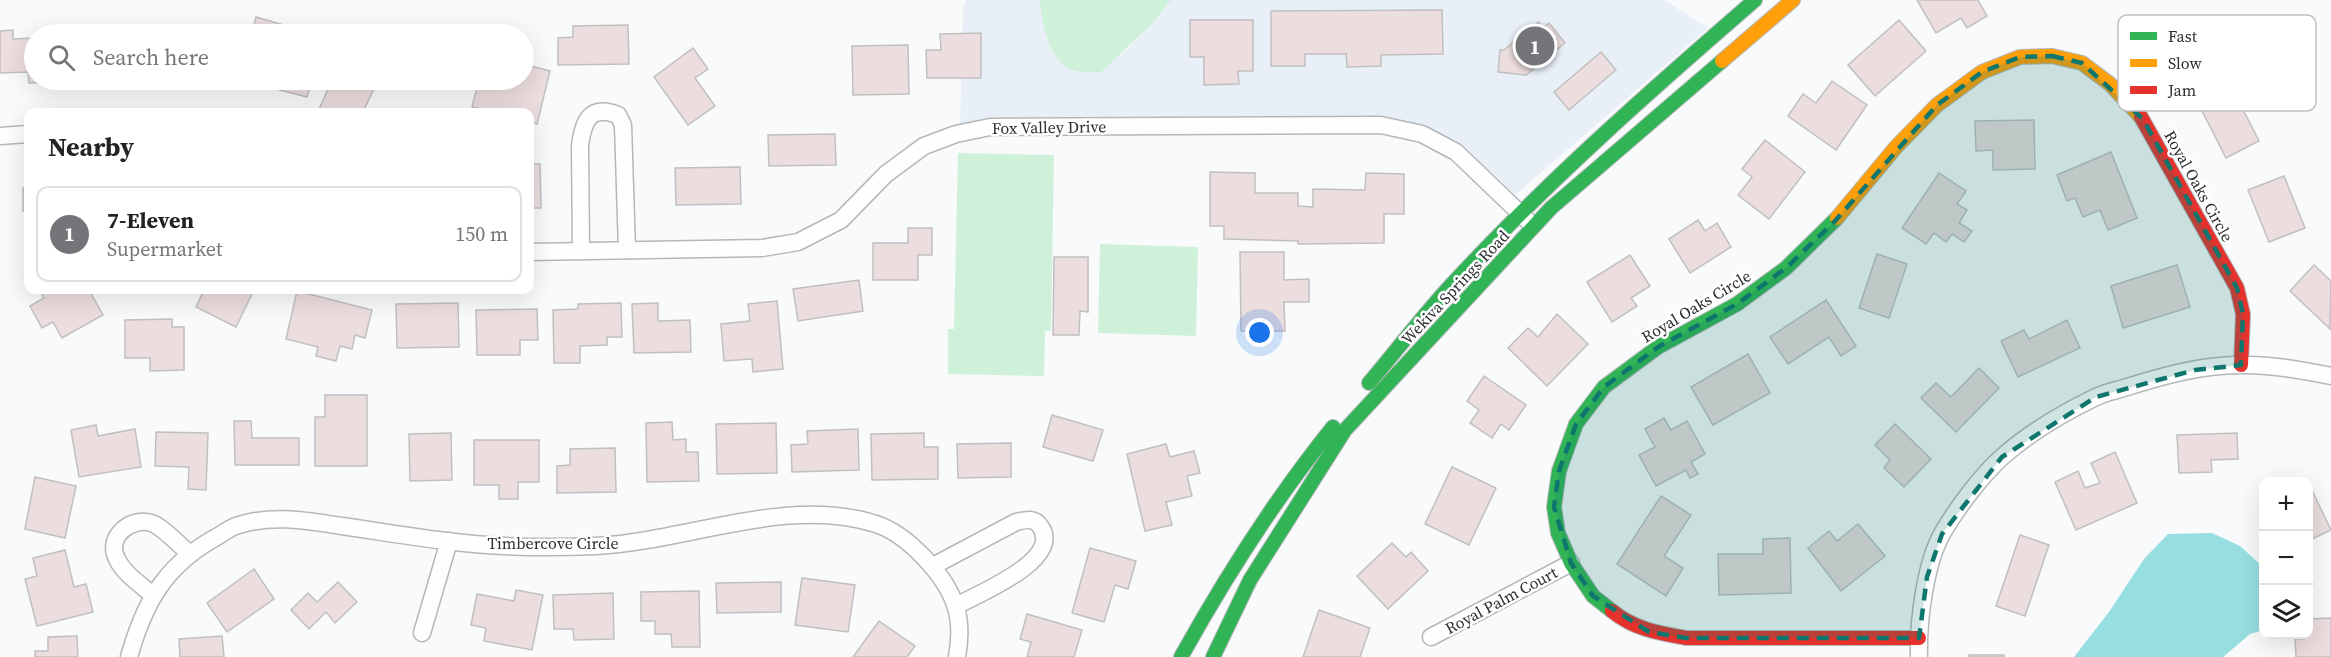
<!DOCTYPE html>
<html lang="en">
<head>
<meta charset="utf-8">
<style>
	:root { --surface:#fff; --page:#f6f6f6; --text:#222; --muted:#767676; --line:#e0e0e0; --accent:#747578 }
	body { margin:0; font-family:"Source Serif 4",serif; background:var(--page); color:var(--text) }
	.controls { position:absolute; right:18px; bottom:18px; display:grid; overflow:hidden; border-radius:12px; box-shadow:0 6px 24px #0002 }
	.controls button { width:54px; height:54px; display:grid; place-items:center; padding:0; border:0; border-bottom:2px solid var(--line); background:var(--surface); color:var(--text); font:30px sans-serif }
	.you { position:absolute; left:1260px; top:333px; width:21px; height:21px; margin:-15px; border:4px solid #fff; border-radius:50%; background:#1a73e8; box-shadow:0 0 0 9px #1a73e833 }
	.badge { display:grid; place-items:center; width:39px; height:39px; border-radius:50%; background:var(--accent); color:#fff; font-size:20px; font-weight:700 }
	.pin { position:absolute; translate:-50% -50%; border:3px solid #fff; box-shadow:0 2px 6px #0006 }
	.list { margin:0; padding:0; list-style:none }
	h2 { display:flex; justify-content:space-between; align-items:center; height:78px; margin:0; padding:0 24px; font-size:26px }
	h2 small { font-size:20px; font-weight:400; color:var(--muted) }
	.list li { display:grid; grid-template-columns:39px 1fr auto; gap:18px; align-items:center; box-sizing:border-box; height:96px; margin:0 12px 12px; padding:0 12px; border:2px solid var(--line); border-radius:12px }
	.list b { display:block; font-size:22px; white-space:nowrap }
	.list p { margin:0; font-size:20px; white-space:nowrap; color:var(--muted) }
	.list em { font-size:20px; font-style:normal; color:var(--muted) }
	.icon { flex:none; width:33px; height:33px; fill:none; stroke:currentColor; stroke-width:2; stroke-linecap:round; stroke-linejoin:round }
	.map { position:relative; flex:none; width:2331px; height:657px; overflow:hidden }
	.search { position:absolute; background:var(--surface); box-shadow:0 6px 24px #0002; left:24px; top:24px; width:510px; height:66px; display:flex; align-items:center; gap:15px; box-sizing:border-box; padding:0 21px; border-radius:33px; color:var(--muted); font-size:22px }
	.panel { position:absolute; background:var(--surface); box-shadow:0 6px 24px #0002; left:24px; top:108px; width:510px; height:186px; border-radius:12px }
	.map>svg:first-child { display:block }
</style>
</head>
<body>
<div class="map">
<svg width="2331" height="657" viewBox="0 0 2331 657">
	<rect width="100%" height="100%" fill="#f8fafc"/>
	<polygon fill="#e9eff7" points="966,0 1039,0 1052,50 1121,55 1152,24 1171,0 1664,0 1708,28 1515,195 1461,144 1424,126 1383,116 990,118 960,124 963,8"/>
	<g fill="#cff1d9">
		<path d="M1039,0H1171L1152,24L1101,72C1094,72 1088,73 1082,72C1048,69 1044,26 1039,0Z"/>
		<polygon points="958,153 1054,155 1051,331 1045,331 1044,376 948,374 948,329 954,329"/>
		<polygon points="1100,244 1198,247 1196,336 1098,333"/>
	</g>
	<polygon fill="#97dee1" points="2212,533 2240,546 2263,567 2263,630 2250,634 2223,657 2074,657 2109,612 2144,559 2168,534"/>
	<g fill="#ecddde" stroke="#c0c0c1" stroke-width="1.5">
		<polygon points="1917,0 1978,0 1987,16 1967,28 1961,18 1936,33"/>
		<polygon points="1442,10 1443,54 1381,55 1381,66 1347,67 1346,54 1305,54 1305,66 1271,66 1271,11"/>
		<polygon points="256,17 301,30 300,34 252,34"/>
		<polygon points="1190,20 1253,20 1253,71 1238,71 1239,84 1204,85 1204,57 1190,57"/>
		<polygon points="1899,20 1926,51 1875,96 1848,65"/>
		<polygon points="1538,22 1543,28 1549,23 1565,43 1526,75 1498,72 1500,50 1504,50"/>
		<polygon points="628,25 629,64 558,65 558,38 573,37 573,26"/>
		<rect x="105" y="29" width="26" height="5"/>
		<polygon points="13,30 13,39 34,38 34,80 56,80 56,82 29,83 28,72 0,73 0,31"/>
		<polygon points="981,33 981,78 927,78 926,50 941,50 940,34"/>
		<polygon points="908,45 909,94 853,95 852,46"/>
		<polygon points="693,48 708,69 695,78 715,106 688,125 654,77"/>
		<polygon points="1601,52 1616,70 1569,110 1554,92"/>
		<polygon points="524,64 550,71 537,124 530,122 530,112 494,112 472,107 479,80 524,80"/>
		<rect x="106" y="80" width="26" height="3"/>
		<polygon points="163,80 224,80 224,82"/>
		<polygon points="241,80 312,80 307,97"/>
		<polygon points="332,80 378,80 363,112 326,112 319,109"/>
		<polygon points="2228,80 2259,141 2226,158 2195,97"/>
		<polygon points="1832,81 1867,105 1836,150 1788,116 1803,94 1816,103"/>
		<polygon points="2034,120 2035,169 1993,170 1993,150 1976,151 1975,121"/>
		<polygon points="835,134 836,165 769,166 768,135"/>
		<polygon points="1765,140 1805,172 1769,219 1738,195 1752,177 1742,169"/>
		<polygon points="2111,152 2137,218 2108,230 2100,210 2083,217 2075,198 2067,201 2057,175"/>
		<polygon points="530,164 540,164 541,208 530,208"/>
		<polygon points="740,167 741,204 676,205 675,168"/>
		<polygon points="1210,172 1255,173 1255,193 1298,193 1298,206 1313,207 1313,189 1365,190 1366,173 1404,174 1404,214 1384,214 1384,243 1298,244 1298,241 1224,239 1224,226 1210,226"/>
		<polygon points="1939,173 1966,191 1957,204 1967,210 1959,223 1972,231 1964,242 1952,234 1946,242 1934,233 1926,244 1902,228"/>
		<polygon points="2284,176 2305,228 2269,242 2248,190"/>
		<rect x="23" y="188" width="5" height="23"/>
		<polygon points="1698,220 1705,231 1717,223 1731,247 1690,273 1669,239"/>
		<polygon points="908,228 932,228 932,255 918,255 918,280 873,280 873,243 908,243"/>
		<polygon points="1240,252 1284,252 1284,280 1309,279 1309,302 1284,302 1285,331 1241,331"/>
		<polygon points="1877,254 1907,264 1889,318 1859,308"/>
		<polygon points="1630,255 1650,286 1631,298 1637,306 1612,322 1587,282"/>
		<polygon points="1054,257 1088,257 1088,312 1080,311 1079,335 1053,335"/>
		<polygon points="2177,265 2190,307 2123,328 2111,286"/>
		<polygon points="2314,265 2331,281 2330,329 2290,291"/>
		<polygon points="859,280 863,311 798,321 793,289"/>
		<polygon points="40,290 89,290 103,315 62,338 53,322 42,328 30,306 44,298"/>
		<polygon points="204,290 254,290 236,327 196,307"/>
		<polygon points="297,291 372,310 365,338 355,335 352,349 340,346 336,361 316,356 318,347 286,339"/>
		<polygon points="1826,300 1856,346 1841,356 1829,337 1788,364 1770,337"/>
		<polygon points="777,301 783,369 753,372 752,359 724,361 721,324 750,321 748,304"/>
		<polygon points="458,303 459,347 397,348 396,304"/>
		<polygon points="621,303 622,337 607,337 607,345 580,346 580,363 554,363 553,310 578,309 578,304"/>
		<polygon points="658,303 658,321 690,320 691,352 634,353 632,304"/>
		<polygon points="537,309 538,340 520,340 520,355 477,355 476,310"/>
		<polygon points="1557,314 1588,344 1547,386 1508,348 1528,328 1538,337"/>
		<polygon points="172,319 172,327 184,327 184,370 150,371 150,358 125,358 125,320"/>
		<polygon points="2067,320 2080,348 2018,377 2001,341 2024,330 2029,339"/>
		<polygon points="1748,354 1770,393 1713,425 1691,387"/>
		<polygon points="1979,368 1999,388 1956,432 1921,398 1936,383 1951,397"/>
		<polygon points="1484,376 1526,405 1509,430 1501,424 1492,438 1470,423 1479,410 1467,401"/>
		<polygon points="325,395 367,395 367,466 315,466 315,417 325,417"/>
		<polygon points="1052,415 1103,430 1093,461 1043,447"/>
		<polygon points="1664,418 1671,430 1687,421 1705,454 1691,462 1698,474 1690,478 1686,470 1656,486 1639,455 1655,447 1645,429"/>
		<polygon points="234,421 251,421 252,438 299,438 299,465 235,465"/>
		<polygon points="672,422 673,440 686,439 686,452 698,452 699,481 647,482 646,423"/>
		<polygon points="776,423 777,473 717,474 716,424"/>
		<polygon points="1895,424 1931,459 1904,487 1884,468 1890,460 1875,445"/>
		<polygon points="96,425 98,436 135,429 141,467 79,477 71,430"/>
		<polygon points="858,429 859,470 792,472 791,445 808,444 807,431"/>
		<polygon points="156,432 208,433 206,490 188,489 189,467 155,466"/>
		<polygon points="451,433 452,480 410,481 409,434"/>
		<polygon points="924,433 924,447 938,447 938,479 872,480 871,434"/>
		<polygon points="2237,433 2238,459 2211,460 2212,472 2179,473 2177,435"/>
		<polygon points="474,440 539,440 539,482 518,482 518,499 499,499 499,485 474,485"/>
		<polygon points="1011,443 1011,477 958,478 957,444"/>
		<polygon points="1166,444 1170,457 1194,451 1200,473 1187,476 1192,496 1166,502 1172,525 1145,531 1127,454"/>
		<polygon points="615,448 616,492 557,493 557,466 570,465 570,449"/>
		<polygon points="2115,452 2137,503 2076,530 2055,482 2078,471 2085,488 2100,483 2091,463"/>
		<polygon points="1452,467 1496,488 1469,545 1425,524"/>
		<polygon points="35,477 76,486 65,538 25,529"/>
		<polygon points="2308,482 2331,530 2308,541"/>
		<polygon points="1661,496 1691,515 1664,556 1683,568 1666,596 1617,564"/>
		<polygon points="1858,524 1885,556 1841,591 1808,548 1829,531 1837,541"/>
		<polygon points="2020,535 2049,545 2025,616 1996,606"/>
		<polygon points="1790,538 1791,593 1719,595 1718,554 1763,554 1763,539"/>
		<polygon points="1392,543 1406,557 1411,552 1428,571 1388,609 1357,576"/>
		<polygon points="1090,548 1136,561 1128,589 1115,585 1104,622 1072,613"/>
		<polygon points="65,550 74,587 86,584 93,612 37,626 25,579 37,576 33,558"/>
		<polygon points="254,569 274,599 227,632 207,603"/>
		<polygon points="802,578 855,585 848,632 795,625"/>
		<polygon points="338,582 357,602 335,623 326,612 309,629 291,610 308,593 317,602"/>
		<polygon points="781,582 781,612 717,613 716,583"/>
		<polygon points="516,590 543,595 532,650 484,641 486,628 471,625 477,594 514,601"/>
		<polygon points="699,591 700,647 672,647 671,634 655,634 655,621 641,621 641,592"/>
		<polygon points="613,593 614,639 574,640 573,629 554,629 553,595"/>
		<polygon points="1319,610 1370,628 1360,657 1303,657"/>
		<polygon points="1027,614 1082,630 1074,657 1027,657 1031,642 1020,639"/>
		<polygon points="2331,618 2331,657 2296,657 2295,639 2304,639 2304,634 2308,634 2308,619"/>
		<polygon points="879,621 915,646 907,657 853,657"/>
		<polygon points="77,636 78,657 35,657 35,651 48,651 48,637"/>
		<polygon points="222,636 224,657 180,657 179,639"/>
		<rect x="1969" y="655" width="35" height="2"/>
	</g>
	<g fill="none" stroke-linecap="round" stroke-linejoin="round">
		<g stroke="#b5b7b9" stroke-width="19">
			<g id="street">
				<polyline points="0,136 28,134"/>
				<path d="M581,251L580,146C583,121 590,104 618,115L623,125L627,250"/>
				<polyline points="530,252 762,248 798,242 841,220 886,174 924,146 956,134 990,127 1381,125 1422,134 1456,152 1527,220"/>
				<path d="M933,566L1016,522C1025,520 1034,517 1040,526C1065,559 978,594 956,606"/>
				<path d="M153,595C141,585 124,574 117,559C105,536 133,515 154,524C166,530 179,545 190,554"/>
				<polyline points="422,633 449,541"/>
				<polyline points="1431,637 1571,563"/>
				<path d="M129,657C144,604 164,567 213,539C221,535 230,527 239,525C273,514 308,521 342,526C377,531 411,537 446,541C493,547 548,548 595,546C686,542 788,495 876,524C907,534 947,576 956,608C961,624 960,640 957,657"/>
				<path d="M1919,657C1918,622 1925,563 1943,532C1957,508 1981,476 2002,457C2028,434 2063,413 2094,398C2103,393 2114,391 2124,388C2162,376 2201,365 2240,365C2270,364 2302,370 2331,376"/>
			</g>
		</g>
		<g stroke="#b5b7b9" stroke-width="16">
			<g id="fast">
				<path d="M1369,383C1397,350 1424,314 1454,282C1547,182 1651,90 1755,0"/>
				<polyline points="1612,611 1593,596 1571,563 1558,533 1554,507 1559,471 1576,424 1604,387 1658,347 1737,304 1786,268 1837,218"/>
				<path d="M1181,657C1226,576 1275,499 1333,427"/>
				<polyline points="1213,657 1250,580 1345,430 1551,208 1722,61"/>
			</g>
		</g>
		<g stroke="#b5b7b9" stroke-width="16">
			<g id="slow">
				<polyline points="1722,61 1793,0"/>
				<polyline points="1837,218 1896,147 1937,105 1982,72 2020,57 2052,56 2082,63 2110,84 2141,117"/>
			</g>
		</g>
		<g stroke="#b5b7b9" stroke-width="16">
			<g id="jam">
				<polyline points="2141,117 2237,288 2243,314 2241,365"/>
				<path d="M1612,611C1634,629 1658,633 1686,638H1919"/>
			</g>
		</g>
		<use href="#street" stroke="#fefeff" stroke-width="16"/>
		<use href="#fast" stroke="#30b455" stroke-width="14"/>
		<use href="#slow" stroke="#ff9f0a" stroke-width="14"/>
		<use href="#jam" stroke="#e5322d" stroke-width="14"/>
	</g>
	<path fill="#0f766e" fill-opacity="0.2" stroke="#0f766e" stroke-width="4.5" stroke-dasharray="12 8" stroke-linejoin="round" d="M2052,56L2082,63L2143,119L2237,288L2243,314L2241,365L2195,370L2096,397L2002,457L1942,534L1927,577L1919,638H1686L1649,632L1593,596L1571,563L1554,507L1559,471L1576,424L1604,387L1658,347L1737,304L1786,268L1834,222L1937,105L1982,72L2020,57Z"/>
	<g text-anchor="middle" stroke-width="5" stroke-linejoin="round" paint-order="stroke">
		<g font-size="16" fill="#2d2e31" stroke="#fff">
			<text transform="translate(1049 127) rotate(-1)" y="6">Fox Valley Drive</text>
			<text transform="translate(2199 186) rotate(61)" y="6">Royal Oaks Circle</text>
			<text transform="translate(1455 287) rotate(-47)" y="6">Wekiva Springs Road</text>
			<text transform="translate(1696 306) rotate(-31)" y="6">Royal Oaks Circle</text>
			<text x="553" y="549">Timbercove Circle</text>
			<text transform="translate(1501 600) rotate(-28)" y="6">Royal Palm Court</text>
		</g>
	</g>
	<rect x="2118" y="15" width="198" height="96" rx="9" fill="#fff" stroke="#c0c0c1" stroke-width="1.5"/>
	<rect x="2130" y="32" width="27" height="8" fill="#30b455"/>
	<rect x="2130" y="59" width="27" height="8" fill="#ff9f0a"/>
	<rect x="2130" y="86" width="27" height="8" fill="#e5322d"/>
	<g font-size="16" fill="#2d2e31">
		<text x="2168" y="42">Fast</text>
		<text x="2168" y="69">Slow</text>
		<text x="2168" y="96">Jam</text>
	</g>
</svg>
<div class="controls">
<button>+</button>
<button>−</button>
<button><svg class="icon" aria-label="layers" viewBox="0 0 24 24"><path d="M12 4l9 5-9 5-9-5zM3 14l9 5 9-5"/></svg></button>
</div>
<div class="you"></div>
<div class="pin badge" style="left:1535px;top:46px">1</div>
<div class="search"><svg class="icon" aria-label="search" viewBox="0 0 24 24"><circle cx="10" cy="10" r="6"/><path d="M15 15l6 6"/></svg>Search here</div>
<section class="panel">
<h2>Nearby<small></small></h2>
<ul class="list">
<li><span class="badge">1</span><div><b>7-Eleven</b><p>Supermarket</p></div><em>150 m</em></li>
</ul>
</section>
</div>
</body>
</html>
